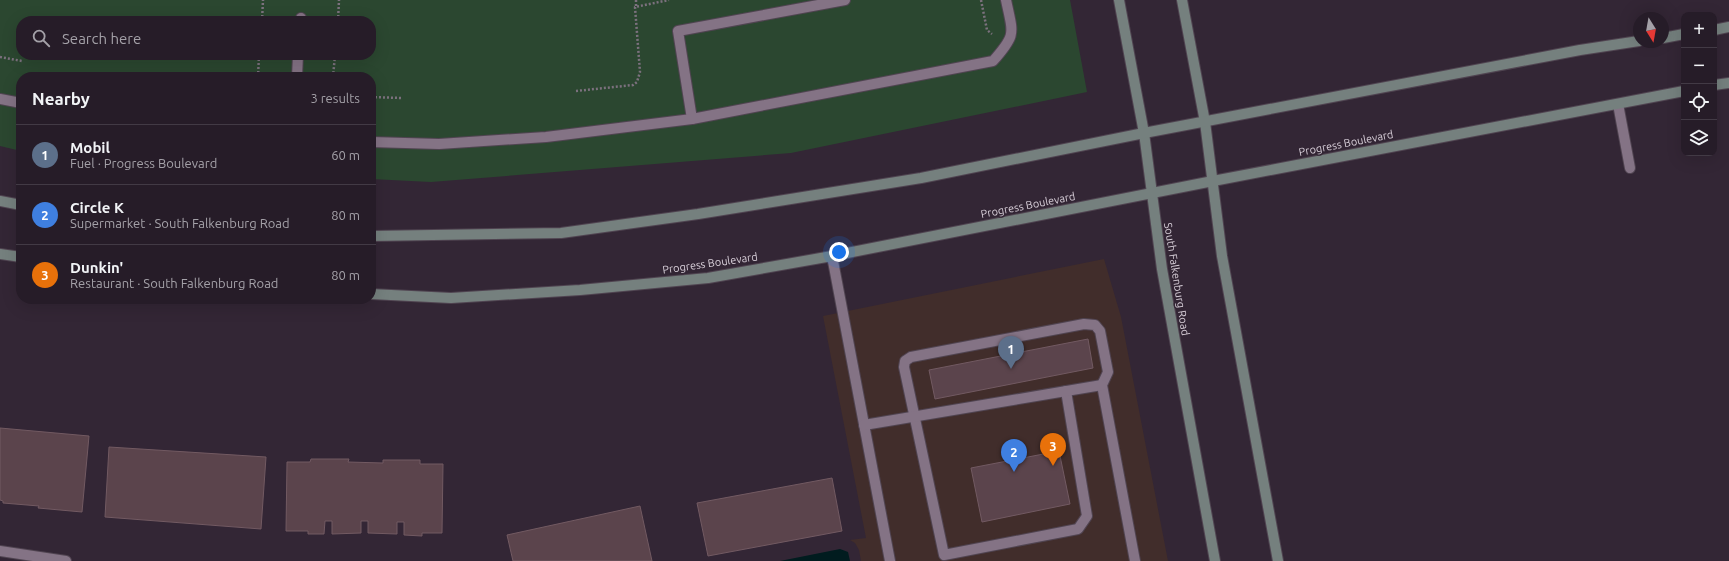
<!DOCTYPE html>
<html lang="en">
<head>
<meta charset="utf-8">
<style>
	:root { --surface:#261c28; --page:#2e2530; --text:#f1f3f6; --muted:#a4a1a8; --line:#423a45; --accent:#bca0f2 }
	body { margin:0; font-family:Ubuntu,sans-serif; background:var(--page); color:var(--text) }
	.controls { position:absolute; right:12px; top:12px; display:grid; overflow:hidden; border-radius:8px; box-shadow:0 4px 16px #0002 }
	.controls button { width:36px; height:36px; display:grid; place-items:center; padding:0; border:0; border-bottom:1px solid var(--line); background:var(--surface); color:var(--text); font:20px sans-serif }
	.compass { position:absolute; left:1633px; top:12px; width:36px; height:36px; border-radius:50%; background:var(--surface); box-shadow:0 4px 16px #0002; rotate:169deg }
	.you { position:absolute; left:839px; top:252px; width:14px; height:14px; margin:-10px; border:3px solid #fff; border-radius:50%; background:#1a73e8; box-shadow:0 0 0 6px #1a73e833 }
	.badge { display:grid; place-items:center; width:26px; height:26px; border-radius:50%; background:var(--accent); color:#fff; font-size:13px; font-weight:700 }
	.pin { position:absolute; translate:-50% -33px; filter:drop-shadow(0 1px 2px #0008) }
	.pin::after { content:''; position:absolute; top:21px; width:14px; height:12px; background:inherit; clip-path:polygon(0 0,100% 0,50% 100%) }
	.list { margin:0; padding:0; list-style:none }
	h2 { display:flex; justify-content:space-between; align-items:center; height:52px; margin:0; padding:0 16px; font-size:17px }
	h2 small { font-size:13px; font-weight:400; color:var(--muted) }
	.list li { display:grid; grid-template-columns:26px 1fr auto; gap:12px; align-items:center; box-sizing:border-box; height:60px; padding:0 16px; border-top:1px solid var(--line) }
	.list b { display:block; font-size:15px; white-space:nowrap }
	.list p { margin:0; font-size:13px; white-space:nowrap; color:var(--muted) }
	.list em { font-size:13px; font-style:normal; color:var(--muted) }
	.icon { flex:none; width:22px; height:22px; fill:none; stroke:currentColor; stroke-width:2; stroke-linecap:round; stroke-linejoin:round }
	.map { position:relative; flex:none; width:1729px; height:561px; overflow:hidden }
	.search { position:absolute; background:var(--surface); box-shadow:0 4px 16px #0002; left:16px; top:16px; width:360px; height:44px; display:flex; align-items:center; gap:10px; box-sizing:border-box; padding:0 14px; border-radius:16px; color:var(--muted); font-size:15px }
	.panel { position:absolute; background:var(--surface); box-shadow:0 4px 16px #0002; left:16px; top:72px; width:360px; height:232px; border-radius:16px }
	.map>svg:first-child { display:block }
</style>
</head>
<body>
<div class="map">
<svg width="1729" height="561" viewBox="0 0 1729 561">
	<rect width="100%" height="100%" fill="#332635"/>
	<polygon fill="#412d2b" points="1104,259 1121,317 1168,561 861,561 859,550 855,543 850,540 866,538 823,316"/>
	<path fill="#2b4730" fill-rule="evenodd" d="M0,0H1070L1087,92L791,153L431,182L371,179V77H21V151L0,146ZM21,21H371V55H21Z"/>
	<polygon fill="#011c1f" points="840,549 848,552 850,561 780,561"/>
	<g fill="#5b444c" stroke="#725a62">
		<polygon points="1088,339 1093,368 935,399 929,370"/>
		<polygon points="0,428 89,436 82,512 38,508 39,506 3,503 3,501 0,500"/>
		<polygon points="109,447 266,457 261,529 105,517"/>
		<polygon points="1059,451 1070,504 982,522 971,468"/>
		<polygon points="311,459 349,459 348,462 383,463 383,460 420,460 420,464 443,464 442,533 422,533 422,536 404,535 404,522 397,522 397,534 368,533 368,521 361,521 361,533 332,534 332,521 325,521 324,534 308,534 308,531 286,531 287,462 310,462"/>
		<polygon points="832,478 842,531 708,556 697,503"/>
		<polygon points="640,506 652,561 513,561 507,535"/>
	</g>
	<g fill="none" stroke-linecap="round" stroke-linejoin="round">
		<g stroke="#504451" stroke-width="12">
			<g id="lane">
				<polyline points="301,21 301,18"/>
				<polyline points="297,77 298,55"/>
				<polyline points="0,99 21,103"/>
				<polyline points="1618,104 1630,168"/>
				<polyline points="692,119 678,31 845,0"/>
				<path d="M371,142L439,144L546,137L692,119L993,61C1017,34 1013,34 1006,0"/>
				<polyline points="832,256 890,561"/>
				<polyline points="1066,391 1087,516 1078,529 944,555 904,367 905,361 911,357 1084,324 1095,325 1100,331 1108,372 1102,385 1135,561"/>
				<polyline points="864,425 1102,385"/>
			</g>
		</g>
		<g stroke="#504451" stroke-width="12">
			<polyline id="street" points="0,551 66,561"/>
		</g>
		<g stroke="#504451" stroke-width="12">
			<g id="secondary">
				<polyline points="1119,0 1144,133 1162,269 1215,561"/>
				<polyline points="1182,0 1205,122 1222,256 1278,561"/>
				<polyline points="1714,30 1729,27"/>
				<polyline points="1663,38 1684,34"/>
				<polyline points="1714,85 1729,83"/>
				<polyline points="0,201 21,205"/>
				<polyline points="371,236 561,233 698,214 921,178 1144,133 1580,50 1639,41"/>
				<polyline points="0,254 21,257"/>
				<polyline points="371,294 451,298 580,290 708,278 832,256 1213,181 1684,91"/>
			</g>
		</g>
		<g stroke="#7c717e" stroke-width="2.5" stroke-dasharray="2 2" stroke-linecap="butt">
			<polyline points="636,0 636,7"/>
			<polyline points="981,0 987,30 992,34"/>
			<polyline points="262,21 263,0"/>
			<polyline points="338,21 339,0"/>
			<polyline points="0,57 22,61"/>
			<polyline points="258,77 259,55"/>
			<polyline points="333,77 335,55"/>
			<polyline points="576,91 633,85 637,82 640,72 635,7 669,0"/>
			<polyline points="371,97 401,98"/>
		</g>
		<use href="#lane" stroke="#847385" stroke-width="10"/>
		<use href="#street" stroke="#847385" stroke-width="10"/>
		<use href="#secondary" stroke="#75807e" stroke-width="10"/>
	</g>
	<g text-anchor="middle" stroke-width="3" stroke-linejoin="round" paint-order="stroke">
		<g font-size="11" fill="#d9d0da" stroke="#332635">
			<text transform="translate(1346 143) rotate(-11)" y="4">Progress Boulevard</text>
			<text transform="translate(1028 205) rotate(-11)" y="4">Progress Boulevard</text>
			<text transform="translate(710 263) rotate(-8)" y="4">Progress Boulevard</text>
			<text transform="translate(1177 279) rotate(81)" y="4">South Falkenburg Road</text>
		</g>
	</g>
</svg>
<div class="controls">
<button>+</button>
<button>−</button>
<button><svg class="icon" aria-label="locate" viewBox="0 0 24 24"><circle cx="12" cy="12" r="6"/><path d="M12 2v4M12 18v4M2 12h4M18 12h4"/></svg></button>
<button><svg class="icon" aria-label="layers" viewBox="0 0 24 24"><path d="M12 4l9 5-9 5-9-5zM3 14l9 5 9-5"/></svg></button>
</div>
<svg class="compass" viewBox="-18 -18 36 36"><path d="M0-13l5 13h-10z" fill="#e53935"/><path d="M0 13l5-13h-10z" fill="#a4a1a8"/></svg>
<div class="you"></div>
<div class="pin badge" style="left:1011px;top:369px;background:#5c6f8a">1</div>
<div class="pin badge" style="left:1014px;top:472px;background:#3f7fe0">2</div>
<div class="pin badge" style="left:1053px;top:466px;background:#e8710a">3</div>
<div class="search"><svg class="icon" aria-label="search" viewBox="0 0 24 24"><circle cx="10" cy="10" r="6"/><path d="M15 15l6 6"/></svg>Search here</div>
<section class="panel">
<h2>Nearby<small>3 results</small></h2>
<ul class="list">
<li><span class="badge" style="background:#5c6f8a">1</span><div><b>Mobil</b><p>Fuel · Progress Boulevard</p></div><em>60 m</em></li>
<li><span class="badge" style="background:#3f7fe0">2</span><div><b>Circle K</b><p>Supermarket · South Falkenburg Road</p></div><em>80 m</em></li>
<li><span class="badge" style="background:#e8710a">3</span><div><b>Dunkin'</b><p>Restaurant · South Falkenburg Road</p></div><em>80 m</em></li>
</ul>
</section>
</div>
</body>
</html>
